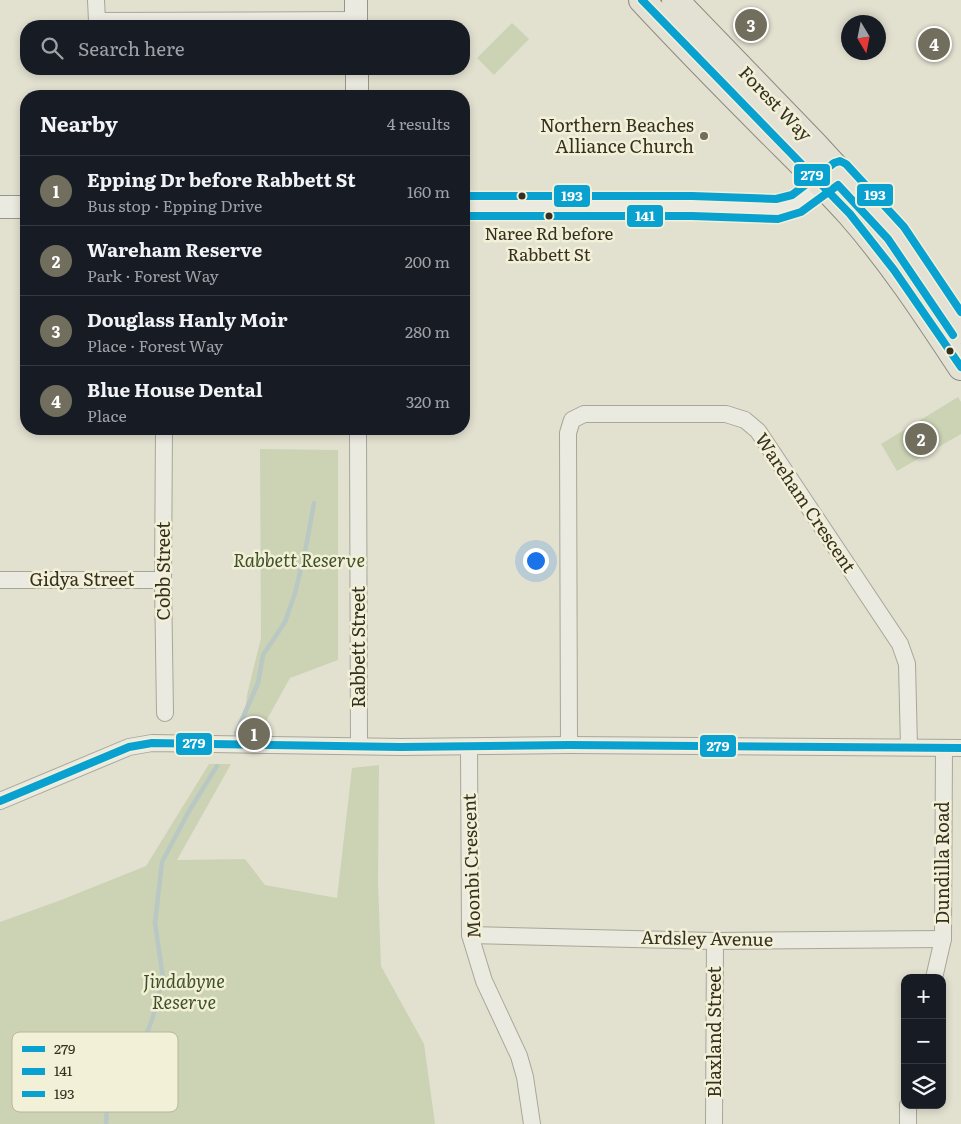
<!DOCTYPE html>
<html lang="en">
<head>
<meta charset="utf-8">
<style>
	:root { --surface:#171b24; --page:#242831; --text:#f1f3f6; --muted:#9ea1a6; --line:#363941; --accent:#726e5e }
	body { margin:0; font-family:Literata,serif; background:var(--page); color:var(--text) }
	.controls { position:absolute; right:15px; bottom:15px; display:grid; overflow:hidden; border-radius:10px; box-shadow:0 2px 8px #0003 }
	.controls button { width:45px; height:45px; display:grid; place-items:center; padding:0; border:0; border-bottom:1px solid var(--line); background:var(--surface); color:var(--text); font:25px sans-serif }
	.compass { position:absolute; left:841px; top:15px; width:45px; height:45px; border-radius:50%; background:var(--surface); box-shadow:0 2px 8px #0003; rotate:170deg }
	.you { position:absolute; left:535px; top:560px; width:18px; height:18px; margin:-12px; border:4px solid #fff; border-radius:50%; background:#1a73e8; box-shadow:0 0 0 8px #1a73e833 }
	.badge { display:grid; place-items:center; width:32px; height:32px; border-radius:50%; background:var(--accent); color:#fff; font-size:16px; font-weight:700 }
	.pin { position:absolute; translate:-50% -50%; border:2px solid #fff; box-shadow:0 1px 5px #0006 }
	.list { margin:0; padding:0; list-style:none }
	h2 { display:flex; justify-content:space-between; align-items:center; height:65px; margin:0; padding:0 20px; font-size:21px }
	h2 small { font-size:16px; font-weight:400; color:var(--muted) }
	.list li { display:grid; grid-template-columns:32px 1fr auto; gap:15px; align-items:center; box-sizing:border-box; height:70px; padding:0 20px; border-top:1px solid var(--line) }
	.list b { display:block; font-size:19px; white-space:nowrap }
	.list p { margin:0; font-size:16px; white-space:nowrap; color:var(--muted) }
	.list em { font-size:16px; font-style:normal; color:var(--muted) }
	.icon { flex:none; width:28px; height:28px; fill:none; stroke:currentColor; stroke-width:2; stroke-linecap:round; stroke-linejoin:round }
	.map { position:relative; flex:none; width:961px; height:1124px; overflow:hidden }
	.search { position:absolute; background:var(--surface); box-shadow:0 2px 8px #0003; left:20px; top:20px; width:450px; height:55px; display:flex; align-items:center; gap:12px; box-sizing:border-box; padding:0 18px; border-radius:20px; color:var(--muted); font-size:19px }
	.panel { position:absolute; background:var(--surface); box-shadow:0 2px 8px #0003; left:20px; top:90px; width:450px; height:345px; border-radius:20px }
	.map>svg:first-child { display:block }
</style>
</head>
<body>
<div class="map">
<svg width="961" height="1124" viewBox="0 0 961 1124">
	<rect width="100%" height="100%" fill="#e2e1d0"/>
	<g fill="#cbd3b4">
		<polygon points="512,23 529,39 494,75 477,58"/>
		<polygon points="958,397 961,402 961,434 897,471 881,444"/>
		<polygon points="260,449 338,450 338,660 290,678 265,723 244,723 247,695 261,638"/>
		<polygon points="209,764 231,764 177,860 245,859 265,885 337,898 352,768 379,765 378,882 381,966 424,1044 435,1124 0,1124 0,922 61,900 146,866"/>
	</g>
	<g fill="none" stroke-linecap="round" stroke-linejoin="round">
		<g stroke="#bac8c3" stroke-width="4.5">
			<polyline points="236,733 258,683 263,655 285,622 295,593 305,552 314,503"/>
			<polyline points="106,1124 107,1108 133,1068 152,1020 163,978 155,923 162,862 189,811 217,766"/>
		</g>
		<g stroke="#a8a698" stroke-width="18">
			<g id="street">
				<polyline points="96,0 97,21 356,20"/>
				<polyline points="164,429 163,580 165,713"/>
				<polyline points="358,429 359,746"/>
				<polyline points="0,580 163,580"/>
				<polyline points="569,745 568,433 572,420 584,414 726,414 745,420 758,431 900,644 907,664 909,747"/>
				<polyline points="469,747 470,935 484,981 519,1056 525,1077 532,1124"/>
				<polyline points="0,801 129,747 152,743 401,747 569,745 961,748"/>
				<polyline points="470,935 715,941 943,939"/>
				<polyline points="934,978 943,939 944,748"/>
				<polyline points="714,1124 715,941"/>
				<polyline points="908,1124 908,1105"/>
			</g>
		</g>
		<g stroke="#979588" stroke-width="24">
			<g id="secondary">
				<polyline points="356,26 356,0"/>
				<polyline points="357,69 357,96"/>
				<polyline points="464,206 692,206 777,209 796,204 836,173"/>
				<polyline points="0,207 26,207"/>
			</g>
		</g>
		<g stroke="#8d8b7f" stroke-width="28">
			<g id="primary">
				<path d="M642,0C683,44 726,88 768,130C796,158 824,185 850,214C892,262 926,314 961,367"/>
				<polyline points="675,0 814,144 896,233 925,275 961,330"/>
			</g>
		</g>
		<use href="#street" stroke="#ebeae0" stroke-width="16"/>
		<use href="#secondary" stroke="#ebeae0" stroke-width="22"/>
		<use href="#primary" stroke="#e2e1d3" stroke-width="26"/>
		<g stroke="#f2f0d7" stroke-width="11">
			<g id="bus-1">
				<polyline points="642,0 850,214 894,270 961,367"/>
				<polyline points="0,801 129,747 152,743 401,747 569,745 961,748"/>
			</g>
		</g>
		<g stroke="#f2f0d7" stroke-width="11">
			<polyline id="bus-2" points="464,216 692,216 778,219 801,212 838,185 888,239 953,335"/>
		</g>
		<g stroke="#f2f0d7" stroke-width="11">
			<polyline id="bus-3" points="464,196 692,196 776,199 792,195 834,163 840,161 846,164 904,227 961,312"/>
		</g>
		<use href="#bus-1" stroke="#08a1d0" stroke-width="8"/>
		<use href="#bus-2" stroke="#08a1d0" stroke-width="8"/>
		<use href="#bus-3" stroke="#08a1d0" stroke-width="8"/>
	</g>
	<circle fill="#726e5e" stroke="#f2f0d7" stroke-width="2" cx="704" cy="136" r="5"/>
	<g fill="#363021" stroke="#f2f0d7" stroke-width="2">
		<circle cx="522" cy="196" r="4.5"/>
		<circle cx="549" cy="216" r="4.5"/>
		<circle cx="950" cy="351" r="4.5"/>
	</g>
	<g text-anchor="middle" stroke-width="5" stroke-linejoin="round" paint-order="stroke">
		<g font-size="17" fill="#363021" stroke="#f2f0d7">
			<text x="549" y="240">Naree Rd before<tspan x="549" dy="21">Rabbett St</tspan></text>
		</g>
		<g font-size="18" fill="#363021" stroke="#f2f0d7">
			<text transform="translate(775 104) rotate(46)" y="6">Forest Way</text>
			<text transform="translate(805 503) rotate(56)" y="6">Wareham Crescent</text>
			<text transform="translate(164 571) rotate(-90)" y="6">Cobb Street</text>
			<text x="82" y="586">Gidya Street</text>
			<text transform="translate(359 647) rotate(-90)" y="6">Rabbett Street</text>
			<text transform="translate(943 863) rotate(-90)" y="6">Dundilla Road</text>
			<text transform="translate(472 866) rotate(-92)" y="6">Moonbi Crescent</text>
			<text transform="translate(707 939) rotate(1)" y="6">Ardsley Avenue</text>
			<text transform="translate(715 1032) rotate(-90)" y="6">Blaxland Street</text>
		</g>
		<g font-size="18" fill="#363021" stroke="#f2f0d7" text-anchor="end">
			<text x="694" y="132">Northern Beaches<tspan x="694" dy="21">Alliance Church</tspan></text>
		</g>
		<g font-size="18" font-style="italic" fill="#3e502a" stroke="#f2f0d7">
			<text x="299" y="567">Rabbett Reserve</text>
			<text x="184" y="988">Jindabyne<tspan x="184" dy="21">Reserve</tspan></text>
		</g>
	</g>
	<rect x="12" y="1032" width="166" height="80" rx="8" fill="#f2f0d7" stroke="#bab6a0" stroke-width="1"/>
	<rect x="22" y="1046" width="23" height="6" fill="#08a1d0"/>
	<rect x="22" y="1068" width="23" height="7" fill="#08a1d0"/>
	<rect x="22" y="1091" width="23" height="6" fill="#08a1d0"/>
	<g font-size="14" fill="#363021">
		<text x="54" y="1054">279</text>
		<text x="54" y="1076">141</text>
		<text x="54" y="1099">193</text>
	</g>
	<g stroke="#f2f0d7" stroke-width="2">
		<rect x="793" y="163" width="38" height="24" rx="5" fill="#08a1d0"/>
		<rect x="856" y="183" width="38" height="24" rx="5" fill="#08a1d0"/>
		<rect x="553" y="184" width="38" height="24" rx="5" fill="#08a1d0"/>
		<rect x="626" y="204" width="38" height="24" rx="5" fill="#08a1d0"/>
		<rect x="175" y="732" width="38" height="24" rx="5" fill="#08a1d0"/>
		<rect x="699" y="734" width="38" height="24" rx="5" fill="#08a1d0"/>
	</g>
	<g font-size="14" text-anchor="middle" font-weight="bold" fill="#fff">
		<text x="812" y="180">279</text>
		<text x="875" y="200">193</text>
		<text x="572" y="201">193</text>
		<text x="645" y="221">141</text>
		<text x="194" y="748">279</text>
		<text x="718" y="751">279</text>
	</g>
</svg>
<div class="controls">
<button>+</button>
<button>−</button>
<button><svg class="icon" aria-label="layers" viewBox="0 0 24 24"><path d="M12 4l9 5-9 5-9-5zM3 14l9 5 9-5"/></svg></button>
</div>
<svg class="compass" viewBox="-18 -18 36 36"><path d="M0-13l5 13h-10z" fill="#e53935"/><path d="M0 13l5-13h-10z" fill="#9ea1a6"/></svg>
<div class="you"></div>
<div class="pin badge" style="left:254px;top:734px">1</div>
<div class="pin badge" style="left:921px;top:439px">2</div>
<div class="pin badge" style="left:751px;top:25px">3</div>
<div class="pin badge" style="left:934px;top:44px">4</div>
<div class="search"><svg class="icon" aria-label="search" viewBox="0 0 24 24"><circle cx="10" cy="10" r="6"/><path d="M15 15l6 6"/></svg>Search here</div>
<section class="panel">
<h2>Nearby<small>4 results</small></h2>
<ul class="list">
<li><span class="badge">1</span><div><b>Epping Dr before Rabbett St</b><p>Bus stop · Epping Drive</p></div><em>160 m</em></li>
<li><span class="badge">2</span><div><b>Wareham Reserve</b><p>Park · Forest Way</p></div><em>200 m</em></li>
<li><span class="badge">3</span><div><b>Douglass Hanly Moir</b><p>Place · Forest Way</p></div><em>280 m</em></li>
<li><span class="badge">4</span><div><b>Blue House Dental</b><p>Place</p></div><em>320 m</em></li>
</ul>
</section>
</div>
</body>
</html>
